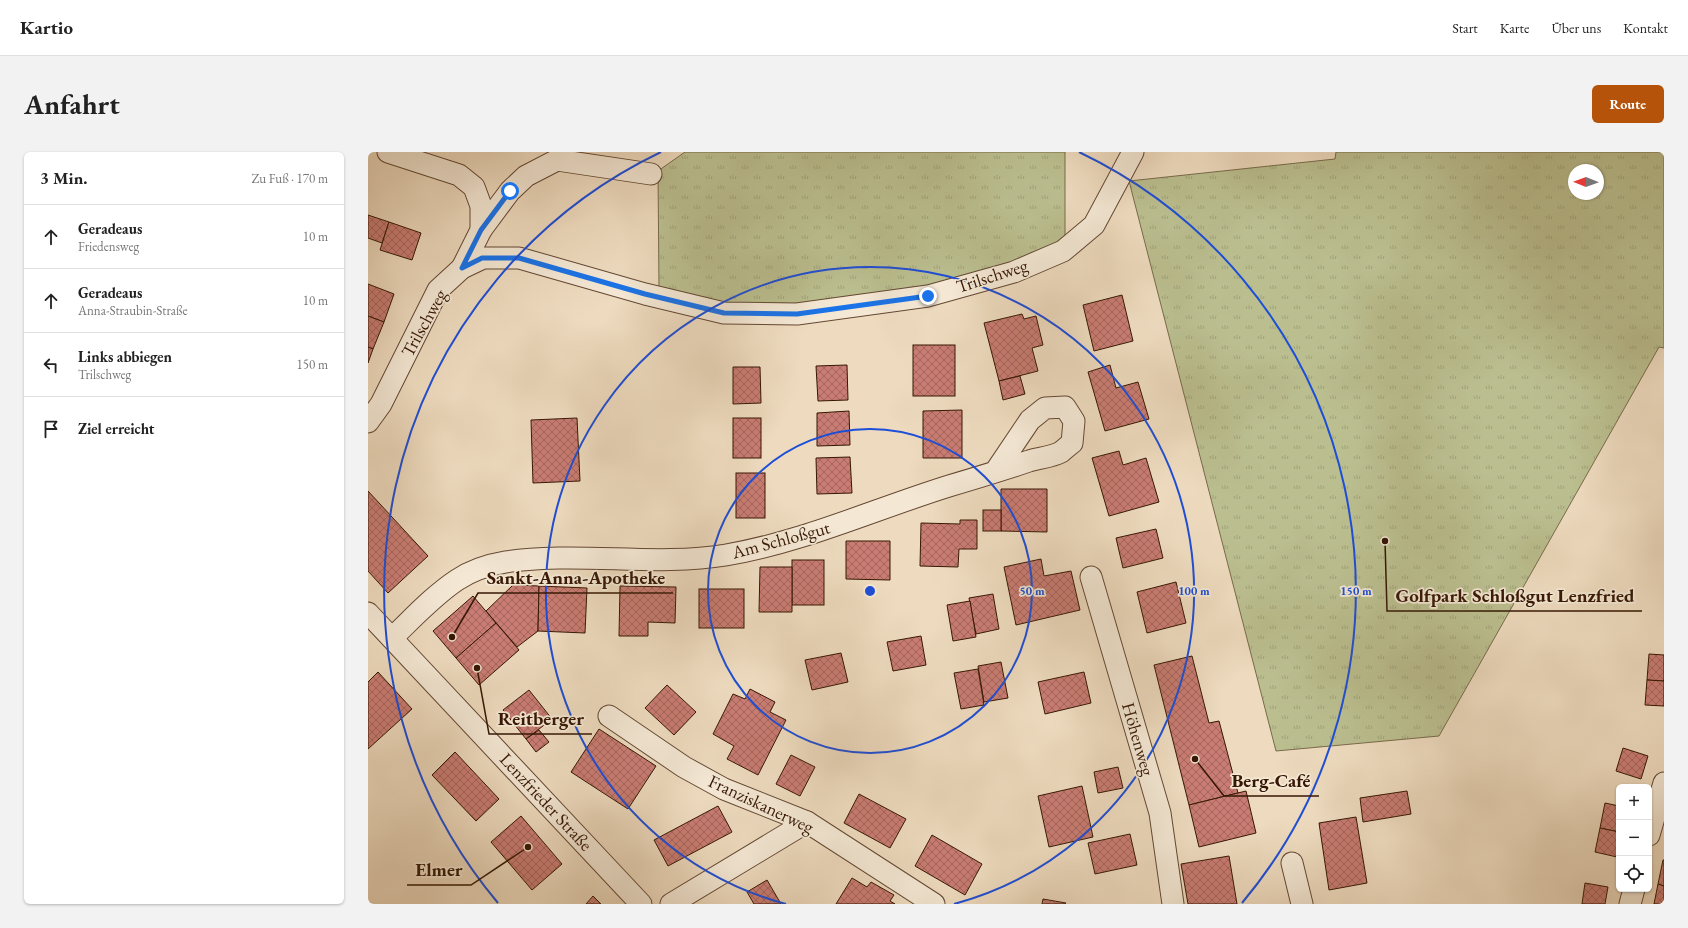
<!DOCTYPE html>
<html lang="de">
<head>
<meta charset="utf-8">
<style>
	:root { --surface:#fff; --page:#f2f2f2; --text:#222; --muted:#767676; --line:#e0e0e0; --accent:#b45309 }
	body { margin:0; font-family:"EB Garamond",serif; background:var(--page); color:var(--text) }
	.controls { position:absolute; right:12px; bottom:12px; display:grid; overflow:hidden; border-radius:6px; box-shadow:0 1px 3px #0004 }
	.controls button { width:36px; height:36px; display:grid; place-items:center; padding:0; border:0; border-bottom:1px solid var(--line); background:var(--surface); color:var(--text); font:20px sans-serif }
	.compass { position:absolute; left:1200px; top:12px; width:36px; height:36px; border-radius:50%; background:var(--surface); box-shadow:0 1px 3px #0004; rotate:271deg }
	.stop { position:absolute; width:12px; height:12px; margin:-9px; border:3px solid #1a73e8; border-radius:50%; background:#fff }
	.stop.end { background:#1a73e8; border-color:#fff; box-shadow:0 1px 4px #0008 }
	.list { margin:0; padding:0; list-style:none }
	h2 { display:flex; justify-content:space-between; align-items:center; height:52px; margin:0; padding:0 16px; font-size:17px }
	h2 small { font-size:13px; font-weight:400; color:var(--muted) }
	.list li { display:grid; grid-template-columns:26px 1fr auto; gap:12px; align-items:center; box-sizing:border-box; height:64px; padding:0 16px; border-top:1px solid var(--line) }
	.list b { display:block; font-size:15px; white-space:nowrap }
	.list p { margin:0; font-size:13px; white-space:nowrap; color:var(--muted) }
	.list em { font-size:13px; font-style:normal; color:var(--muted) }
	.icon { flex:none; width:22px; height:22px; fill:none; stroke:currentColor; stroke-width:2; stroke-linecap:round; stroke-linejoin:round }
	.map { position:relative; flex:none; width:1296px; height:752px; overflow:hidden; border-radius:6px }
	header { display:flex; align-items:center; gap:24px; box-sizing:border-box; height:56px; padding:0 20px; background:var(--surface); border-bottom:1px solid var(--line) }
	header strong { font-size:19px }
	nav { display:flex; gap:22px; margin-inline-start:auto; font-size:14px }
	.intro { display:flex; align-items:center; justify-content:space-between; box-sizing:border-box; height:96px; padding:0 24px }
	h1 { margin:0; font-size:28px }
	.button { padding:10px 18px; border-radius:6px; background:var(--accent); color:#fff; font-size:14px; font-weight:700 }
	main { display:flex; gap:24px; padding:0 24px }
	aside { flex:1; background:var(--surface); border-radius:6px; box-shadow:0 1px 3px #0004 }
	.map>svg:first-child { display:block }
</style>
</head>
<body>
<header>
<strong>Kartio</strong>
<nav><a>Start</a><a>Karte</a><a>Über uns</a><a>Kontakt</a></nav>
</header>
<div class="intro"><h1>Anfahrt</h1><a class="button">Route</a></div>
<main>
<aside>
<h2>3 Min.<small>Zu Fuß · 170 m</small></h2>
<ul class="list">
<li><svg class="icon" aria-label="ahead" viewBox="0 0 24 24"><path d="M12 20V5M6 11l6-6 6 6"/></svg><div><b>Geradeaus</b><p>Friedensweg</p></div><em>10 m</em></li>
<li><svg class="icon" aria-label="ahead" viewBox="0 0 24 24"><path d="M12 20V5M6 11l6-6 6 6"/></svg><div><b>Geradeaus</b><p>Anna-Straubin-Straße</p></div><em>10 m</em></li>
<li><svg class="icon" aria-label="left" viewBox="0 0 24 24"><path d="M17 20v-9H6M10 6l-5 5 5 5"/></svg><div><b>Links abbiegen</b><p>Trilschweg</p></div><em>150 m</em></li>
<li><svg class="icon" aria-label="arrive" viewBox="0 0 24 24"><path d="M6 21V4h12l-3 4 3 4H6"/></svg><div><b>Ziel erreicht</b></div></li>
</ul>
</aside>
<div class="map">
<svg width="1296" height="752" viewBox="0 0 1296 752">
	<defs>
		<pattern id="grass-tufts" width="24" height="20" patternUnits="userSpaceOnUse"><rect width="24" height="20" fill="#bbbf90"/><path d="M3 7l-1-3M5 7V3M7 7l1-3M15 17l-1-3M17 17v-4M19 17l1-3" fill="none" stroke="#a1a37b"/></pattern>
		<pattern id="building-cross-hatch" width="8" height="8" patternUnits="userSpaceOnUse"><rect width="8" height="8" fill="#c97c73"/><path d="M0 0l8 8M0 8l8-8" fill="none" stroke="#a4655c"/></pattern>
	</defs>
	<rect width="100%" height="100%" fill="#eedbbf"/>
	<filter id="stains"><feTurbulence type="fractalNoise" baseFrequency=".005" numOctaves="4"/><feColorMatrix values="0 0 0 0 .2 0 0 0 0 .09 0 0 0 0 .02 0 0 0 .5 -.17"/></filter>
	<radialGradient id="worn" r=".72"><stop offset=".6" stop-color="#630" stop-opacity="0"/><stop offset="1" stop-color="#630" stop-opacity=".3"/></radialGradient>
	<g fill="url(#grass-tufts)" stroke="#786b4a" fill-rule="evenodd">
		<polygon points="317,0 697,0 697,88 647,113 559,137 429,155 357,152 291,136 290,19"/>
		<path d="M968,0H1296V196L1291,195L1071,584L908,599L761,29L967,7ZM1206,18H1230V42H1206Z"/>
	</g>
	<g fill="url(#building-cross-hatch)" stroke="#361704">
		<polygon points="0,63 21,70 14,91 0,86"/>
		<polygon points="21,70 53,81 44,108 12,98"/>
		<polygon points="0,132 26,142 16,170 0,164"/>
		<polygon points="754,143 765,189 726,199 715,153"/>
		<polygon points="654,162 656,167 668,164 675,193 664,196 670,219 631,229 616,171"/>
		<polygon points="0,164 16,170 5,197 0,195"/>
		<rect x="545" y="193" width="42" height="51"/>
		<polygon points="0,195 5,197 0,211"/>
		<polygon points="479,213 480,248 450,249 448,214"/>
		<polygon points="742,213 748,236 770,230 781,267 737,279 720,220"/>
		<polygon points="365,215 392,215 393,251 365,252"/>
		<polygon points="652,224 657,242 635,248 631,229"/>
		<polygon points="594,258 594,306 555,306 555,259"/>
		<polygon points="481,259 482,293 449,294 449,261"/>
		<polygon points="209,266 212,329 165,331 163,268"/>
		<rect x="365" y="266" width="28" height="40"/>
		<polygon points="751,299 755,313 778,306 791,350 741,364 724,306"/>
		<polygon points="482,305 484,341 449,342 448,306"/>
		<rect x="368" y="321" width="29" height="45"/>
		<polygon points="633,337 679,337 679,380 633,379"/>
		<polygon points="0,339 60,404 20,441 0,419"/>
		<rect x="615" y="358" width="18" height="21"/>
		<polygon points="592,368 609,368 609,397 591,397 590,415 552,414 553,371 592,372"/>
		<polygon points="788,377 795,406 755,416 748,386"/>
		<polygon points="478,389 522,389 522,428 478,427"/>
		<polygon points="673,407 676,424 703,419 712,458 648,473 636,415"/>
		<rect x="424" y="408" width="32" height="45"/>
		<polygon points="392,415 424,415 424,460 391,460"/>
		<polygon points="808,430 818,471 779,481 769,440"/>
		<polygon points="145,433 171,434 170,479 149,495 118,459"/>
		<polygon points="171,434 219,436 217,481 170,479"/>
		<polygon points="252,434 308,435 307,471 280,470 280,484 251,484"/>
		<rect x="331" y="437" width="45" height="39"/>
		<polygon points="625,442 631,477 608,482 601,446"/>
		<polygon points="105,444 128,471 88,506 65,479"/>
		<polygon points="602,449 608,485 585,489 579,453"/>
		<polygon points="128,471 151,498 111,533 88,506"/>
		<polygon points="553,484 558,513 525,519 519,490"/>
		<polygon points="473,501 480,530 444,538 437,508"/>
		<polygon points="1281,502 1296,503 1296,529 1279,528"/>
		<polygon points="824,504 841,571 851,569 870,641 821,653 786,513"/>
		<polygon points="633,510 640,546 616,550 610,514"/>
		<polygon points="610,517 616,553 593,557 586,521"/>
		<polygon points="10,520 44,557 0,597 0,530"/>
		<polygon points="716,520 723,551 677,562 670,530"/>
		<polygon points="1279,528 1296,529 1296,554 1277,553"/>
		<polygon points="299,533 328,560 306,583 277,556"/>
		<polygon points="382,537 407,550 402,560 418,568 390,623 359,607 366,594 345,582 365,542 377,547"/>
		<polygon points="161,538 184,567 158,587 135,558"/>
		<polygon points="231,577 288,614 260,657 203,620"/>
		<polygon points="171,578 181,590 168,600 158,587"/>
		<polygon points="1255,596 1280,604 1273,627 1248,619"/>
		<polygon points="87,600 131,647 108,669 64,623"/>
		<polygon points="423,603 447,615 432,644 408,632"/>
		<polygon points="750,615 755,636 730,641 726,620"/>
		<polygon points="714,634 725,685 681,695 670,644"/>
		<polygon points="878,639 888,681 831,695 821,653"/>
		<polygon points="1039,639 1043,662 995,670 992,646"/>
		<polygon points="491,642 538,667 522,696 476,671"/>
		<polygon points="1237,651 1251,654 1251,680 1232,676"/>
		<polygon points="350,654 364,680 300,714 286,688"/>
		<polygon points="153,664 194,712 164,738 123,690"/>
		<polygon points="988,665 999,731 961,738 951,671"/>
		<polygon points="1232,676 1251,680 1251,696 1249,705 1227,700"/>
		<polygon points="762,682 769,713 727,722 720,691"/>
		<polygon points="564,683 614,712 597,743 547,714"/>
		<polygon points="861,704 869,752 820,752 813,712"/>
		<polygon points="1295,708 1296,708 1296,734 1290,732"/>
		<polygon points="484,726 499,735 503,730 526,743 522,749 527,752 468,752"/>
		<polygon points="399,728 413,752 386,752 379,740"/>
		<polygon points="1217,731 1240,735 1237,752 1214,752"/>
		<polygon points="1290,732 1296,734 1296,752 1286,752"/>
		<polygon points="225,744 233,752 218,752"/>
		<polygon points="675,747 698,751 697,752 674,752"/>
	</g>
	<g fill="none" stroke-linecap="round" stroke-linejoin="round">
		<g stroke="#644833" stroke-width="23">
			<g id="minor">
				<polyline points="20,0 91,23 106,35 113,54 113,78 94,116"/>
				<polyline points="113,78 142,39 158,24 189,8 283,22"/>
				<polyline points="0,270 13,252 70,138 94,116 115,106 151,106 277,142 356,161 429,162 560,144 646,120 695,99 726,73 765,0"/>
				<polyline points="723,425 792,661 805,752"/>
				<polyline points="0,461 273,752"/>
				<path d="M24,486C45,466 65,444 89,428C119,408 156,407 191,406C246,405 304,412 358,403C435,390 507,357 581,334C608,326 635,318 661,309C671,306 684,305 693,300C697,297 701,293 704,291L706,269L697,255L677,256L662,268L627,320"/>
				<polyline points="241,564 316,615 356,637 439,670 566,752"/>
				<polyline points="1281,683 1296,631"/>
				<polyline points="924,711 934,752"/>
				<polyline points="303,752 439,670"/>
				<polyline points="1262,752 1266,737"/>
			</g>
		</g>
		<use href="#minor" stroke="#f4e8d5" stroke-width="21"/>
	</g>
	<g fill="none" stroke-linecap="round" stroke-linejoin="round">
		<polyline stroke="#1a73e8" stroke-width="5" points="142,39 113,78 94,116 114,106 151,106 277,142 356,161 429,162 560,144"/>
	</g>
	<g fill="none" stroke="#1d4ed8" stroke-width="2">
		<circle cx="502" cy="439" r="162"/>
		<path d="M418 752A324 324 0 1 1 586 752"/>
		<path d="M130 751A486 486 0 0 1 293 0M711 0A486 486 0 0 1 874 751"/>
	</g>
	<g text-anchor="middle" stroke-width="3.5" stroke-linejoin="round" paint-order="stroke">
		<g font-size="18" fill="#361704" stroke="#f4e8d5">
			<text transform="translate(624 124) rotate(-18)" y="6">Trilschweg</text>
			<text transform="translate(56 171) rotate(-61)" y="6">Trilschweg</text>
			<text transform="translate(413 388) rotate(-15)" y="6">Am Schloßgut</text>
			<text transform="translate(770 587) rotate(74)" y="6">Höhenweg</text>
			<text transform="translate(178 650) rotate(47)" y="6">Lenzfrieder Straße</text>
			<text transform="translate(393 652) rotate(25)" y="6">Franziskanerweg</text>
		</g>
	</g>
	<circle cx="502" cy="439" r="6" fill="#1d4ed8" stroke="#f4e8d5" stroke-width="2"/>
	<g font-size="12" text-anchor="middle" font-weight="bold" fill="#1d4ed8" stroke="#f4e8d5" stroke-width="3.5" stroke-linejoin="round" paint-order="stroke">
		<text x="664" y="443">50 m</text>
		<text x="826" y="443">100 m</text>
		<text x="988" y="443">150 m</text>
	</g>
	<path fill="none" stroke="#361704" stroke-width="1.5" d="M84 485L110 441H305M1017 389L1019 459H1274M109 516L121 582H224M827 607L856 644H951M160 695L103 733H39"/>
	<g fill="#361704" stroke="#f4e8d5" stroke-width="1.5">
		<circle cx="84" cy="485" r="4"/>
		<circle cx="1017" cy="389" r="4"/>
		<circle cx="109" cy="516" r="4"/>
		<circle cx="827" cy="607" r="4"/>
		<circle cx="160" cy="695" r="4"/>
	</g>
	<g font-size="19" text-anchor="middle" font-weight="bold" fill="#361704" stroke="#f4e8d5" stroke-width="3.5" stroke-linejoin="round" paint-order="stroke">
		<text x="208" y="432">Sankt-Anna-Apotheke</text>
		<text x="1147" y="450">Golfpark Schloßgut Lenzfried</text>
		<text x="173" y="573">Reitberger</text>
		<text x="903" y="635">Berg-Café</text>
		<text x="71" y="724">Elmer</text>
	</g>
	<rect width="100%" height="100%" filter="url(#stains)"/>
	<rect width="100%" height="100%" fill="url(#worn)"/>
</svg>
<div class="controls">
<button>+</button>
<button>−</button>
<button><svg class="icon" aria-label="locate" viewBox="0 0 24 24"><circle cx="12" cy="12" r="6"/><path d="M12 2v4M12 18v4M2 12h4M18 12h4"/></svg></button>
</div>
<svg class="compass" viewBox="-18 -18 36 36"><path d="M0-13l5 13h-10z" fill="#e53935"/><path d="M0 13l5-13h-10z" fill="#767676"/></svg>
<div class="stop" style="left:142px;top:39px"></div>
<div class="stop end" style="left:560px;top:144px"></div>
</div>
</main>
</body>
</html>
